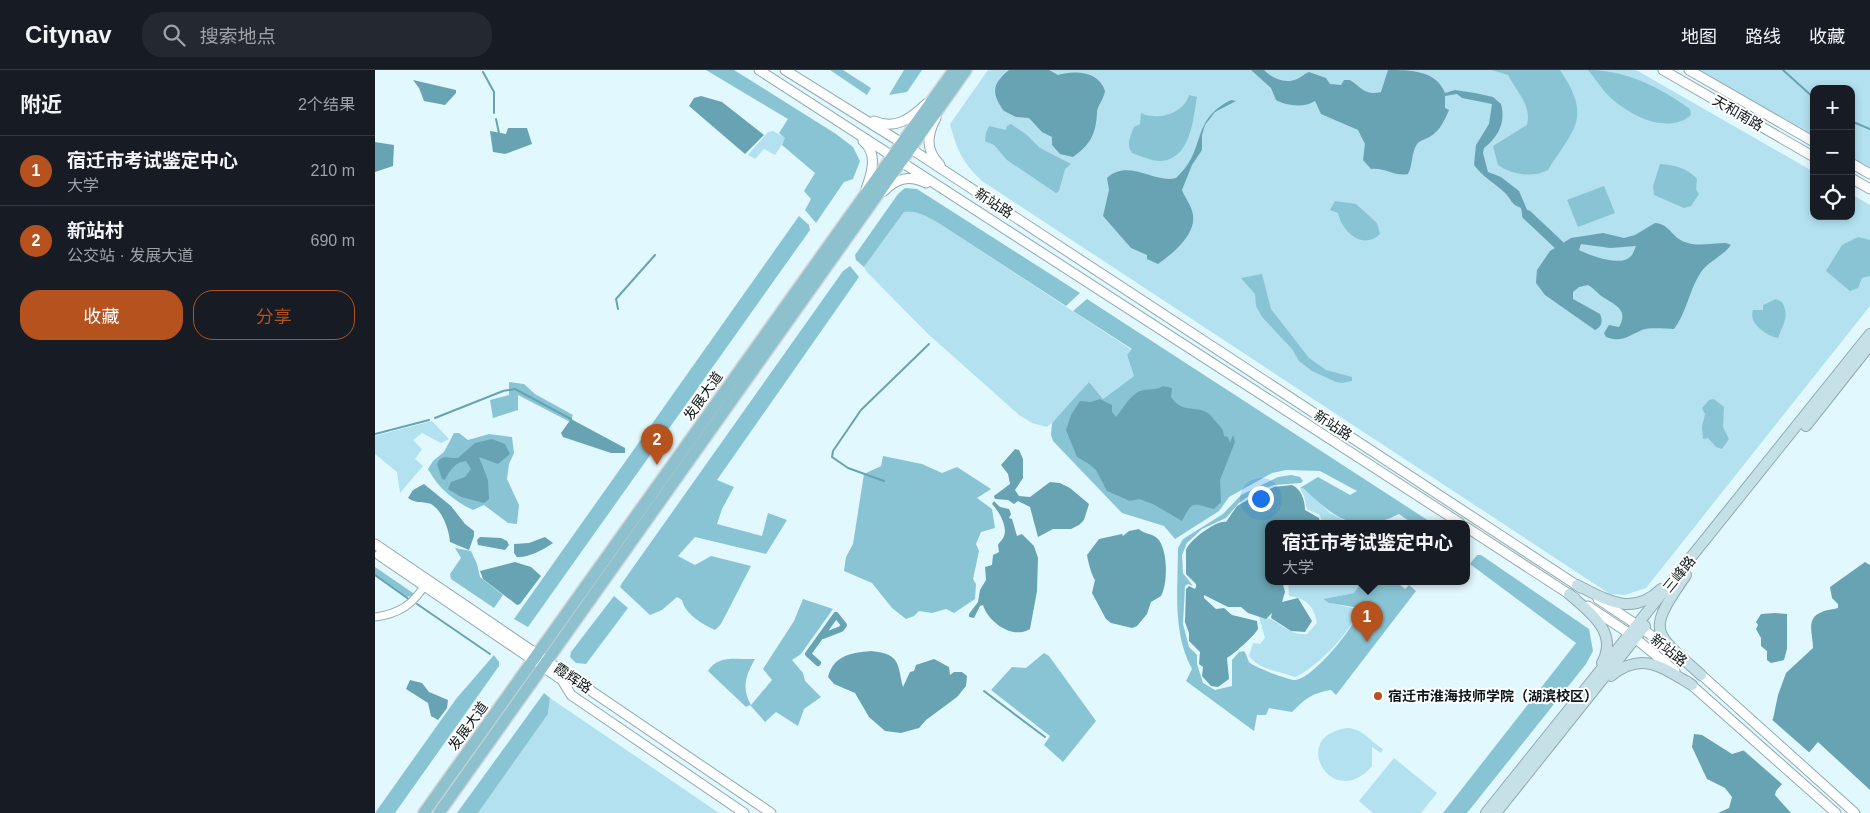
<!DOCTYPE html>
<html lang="zh">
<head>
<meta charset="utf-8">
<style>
	:root { --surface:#171b24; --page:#242831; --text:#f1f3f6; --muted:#9ea1a6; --line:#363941; --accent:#b6521d }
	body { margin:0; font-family:Helvetica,"Noto Sans SC",sans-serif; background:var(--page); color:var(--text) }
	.controls { position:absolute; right:15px; top:15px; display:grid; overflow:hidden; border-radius:10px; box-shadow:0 2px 8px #0003 }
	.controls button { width:45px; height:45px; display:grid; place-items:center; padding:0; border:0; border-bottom:1px solid var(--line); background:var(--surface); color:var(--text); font:25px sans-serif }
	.you { position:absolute; left:885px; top:428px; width:18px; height:18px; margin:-12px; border:4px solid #fff; border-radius:50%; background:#1a73e8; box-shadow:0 0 0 8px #1a73e833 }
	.badge { display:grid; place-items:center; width:32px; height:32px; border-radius:50%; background:var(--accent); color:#fff; font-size:16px; font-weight:700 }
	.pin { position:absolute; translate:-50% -41px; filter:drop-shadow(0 1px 2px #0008) }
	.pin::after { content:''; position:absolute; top:26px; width:18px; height:15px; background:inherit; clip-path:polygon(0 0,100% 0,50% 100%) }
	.popup { position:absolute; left:890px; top:450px; width:205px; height:65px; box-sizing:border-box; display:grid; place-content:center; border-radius:10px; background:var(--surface); filter:drop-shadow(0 1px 4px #0005); font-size:16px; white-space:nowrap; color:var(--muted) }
	.popup b { font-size:19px; color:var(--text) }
	.popup::after { content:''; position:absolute; left:50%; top:100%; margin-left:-10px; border:10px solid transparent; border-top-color:var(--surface) }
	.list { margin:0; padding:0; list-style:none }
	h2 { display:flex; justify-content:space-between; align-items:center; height:65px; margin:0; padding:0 20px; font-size:21px }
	h2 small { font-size:16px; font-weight:400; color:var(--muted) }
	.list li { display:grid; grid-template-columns:32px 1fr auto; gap:15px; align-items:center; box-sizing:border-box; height:70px; padding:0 20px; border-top:1px solid var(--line) }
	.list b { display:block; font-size:19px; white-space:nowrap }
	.list p { margin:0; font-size:16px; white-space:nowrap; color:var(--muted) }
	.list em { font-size:16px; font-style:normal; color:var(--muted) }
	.actions { display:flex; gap:10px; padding:15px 20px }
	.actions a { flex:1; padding:11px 0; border:1px solid var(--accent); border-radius:20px; text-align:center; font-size:18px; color:var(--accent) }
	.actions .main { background:var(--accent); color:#fff }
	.icon { flex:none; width:28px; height:28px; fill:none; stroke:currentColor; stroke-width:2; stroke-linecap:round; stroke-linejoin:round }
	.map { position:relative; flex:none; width:1495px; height:743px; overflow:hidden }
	header { display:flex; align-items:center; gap:30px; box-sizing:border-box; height:70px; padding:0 25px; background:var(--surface); border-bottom:1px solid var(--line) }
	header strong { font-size:24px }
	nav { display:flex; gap:28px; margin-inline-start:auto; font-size:18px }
	.search { width:350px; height:45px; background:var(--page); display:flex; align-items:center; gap:12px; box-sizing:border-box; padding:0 18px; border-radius:20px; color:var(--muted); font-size:19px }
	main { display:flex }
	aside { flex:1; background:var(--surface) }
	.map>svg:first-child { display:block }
</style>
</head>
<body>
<header>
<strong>Citynav</strong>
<div class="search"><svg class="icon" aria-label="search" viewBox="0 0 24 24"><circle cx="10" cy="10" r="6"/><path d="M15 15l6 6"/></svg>搜索地点</div>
<nav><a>地图</a><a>路线</a><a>收藏</a></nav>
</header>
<main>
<aside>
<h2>附近<small>2个结果</small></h2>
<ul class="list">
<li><span class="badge">1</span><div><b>宿迁市考试鉴定中心</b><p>大学</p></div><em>210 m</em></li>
<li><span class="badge">2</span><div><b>新站村</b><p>公交站 · 发展大道</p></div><em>690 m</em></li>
</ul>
<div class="actions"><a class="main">收藏</a><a>分享</a></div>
</aside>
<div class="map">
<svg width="1495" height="743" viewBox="0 0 1495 743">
	<rect width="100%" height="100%" fill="#e1f8fe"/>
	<g fill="#b3e1ef">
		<path d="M613,0H1261L1439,102V146H1476V124L1495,135V236L1271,518L1250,525L1235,524L607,111C587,92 582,80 575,54Z"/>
		<polygon points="1318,0 1495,0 1495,98 1476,91 1476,19 1439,19 1439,70"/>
		<polygon points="398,61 411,68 400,85 389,79 380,89 373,85 393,62"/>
		<polygon points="537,141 549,144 565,154 757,280 752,285 759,306 728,329 714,312 690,341 672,357 657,353 644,345 552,263 491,201 489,197 529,142"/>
		<polygon points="57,351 74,369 66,373 47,363 38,370 47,379 40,389 48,396 25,423 22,402 0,384 0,366"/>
		<polygon points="925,418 928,418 955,443 974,453 947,453 945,445 932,439 929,426"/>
		<path d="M913,511H987L979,523L948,529L954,533L983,539C979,560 940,599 920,607C905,601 884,600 874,586L878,573L885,574L890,568L884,546C888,548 893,548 896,549C907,555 917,566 932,564L942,553C939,536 931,528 914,526Z"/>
		<polygon points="175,628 344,743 103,743 173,644"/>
		<path d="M973,658C988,659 996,672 1008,679L1006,683L997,677V696C957,743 912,665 973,658Z"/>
		<polygon points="1019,688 1062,723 1046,743 998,743 984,731"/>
	</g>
	<g fill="#89c4d4">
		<polygon points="331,0 359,0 461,64 478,77 485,91 478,109 469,112 441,153 430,140 436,129 429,121 440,103 407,75 410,68 404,63 413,49"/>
		<polygon points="455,0 468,0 496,18 492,25"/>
		<polygon points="529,0 547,0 532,22 514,25"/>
		<path d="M1117,0H1185C1217,48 1200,57 1173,100C1158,108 1137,105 1123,95L1118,76L1152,55C1157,35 1141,21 1133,5Z"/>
		<path d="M1213,0C1250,0 1285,17 1315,39L1316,45C1291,67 1248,42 1230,22C1224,15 1219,7 1213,0Z"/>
		<path d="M814,25L822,27C818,49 816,88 787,91C778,92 766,86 757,83C751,74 755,67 759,57L765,54L766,43C782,51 809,44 814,25Z"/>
		<polygon points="636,54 652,65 665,78 696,94 690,99 684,121 681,123 632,90 619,75 610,71 611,63 614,56 631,60 632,56"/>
		<path d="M1285,94C1299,95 1313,98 1322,109L1321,119L1324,124L1316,136L1309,138L1279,125L1278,116Z"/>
		<polygon points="1229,116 1240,143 1203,157 1192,130"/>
		<path d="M530,118L542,119L705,223L691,236L565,154C553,147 543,140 529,142L489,197L481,190L480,185L523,124Z"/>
		<path d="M960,131L981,134L1002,153L1005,164C987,181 967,161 963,143L955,140Z"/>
		<polygon points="424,146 434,155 435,160 153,557 139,549"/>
		<polygon points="1483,167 1495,170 1495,206 1487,208 1483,218 1475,221 1451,201 1467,175"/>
		<path d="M475,196L484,207L342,410L359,417L347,439L342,454L387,466L393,443L412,450L391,484L320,467L303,486L320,495L336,486L376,496L346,554L340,560C327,554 310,544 307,530L302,527L287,540L275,545L245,517L247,513L468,201Z"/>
		<polygon points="887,204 896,239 934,288 951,300 977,307 977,311 967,313 961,312 937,301 924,291 917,279 887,247 881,236 880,224 866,208"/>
		<path d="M712,229L1057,453H1037L1024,444C980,466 960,448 928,418H925L943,407L975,425L982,421L945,401L911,400L897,403L854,427L844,441L800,469L789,456L747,443L678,371L676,365L677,353L714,312L728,329L759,306L752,285L757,279L698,241Z"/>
		<path d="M1401,229L1407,232C1415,247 1408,254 1403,268C1391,266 1373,253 1378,240H1388V235Z"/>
		<polygon points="134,312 149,314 160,324 198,345 195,352 143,325 143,340 118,348 115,330 134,325"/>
		<polygon points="1339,329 1349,337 1348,357 1354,369 1347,379 1341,377 1333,368 1328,369 1327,357 1330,344 1327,338 1334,330"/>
		<path d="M79,363H84L93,370L114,364L137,367L139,383L134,394L132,409L144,435L142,454L133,453L109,435L98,440C79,431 63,418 53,399L58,391L69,382Z"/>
		<polygon points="508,386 547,394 567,403 582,397 616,419 602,428 617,439 620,458 606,462 601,474 604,481 598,509 601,514 600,529 579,543 571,539 557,543 544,541 539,546 531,549 517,538 497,513 469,501 471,487 478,474 489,404 506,396"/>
		<path d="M916,405L925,407L928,411L926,413L899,415L878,423L864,433L851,448L827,459L812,473L807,485L808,503L818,516L813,514L810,516L808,554L814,577L822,585V594L828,613L840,620L857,616V590L864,582L869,581C872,585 872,588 874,592C878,597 914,610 920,610C937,610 983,554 985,538L954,533L948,529L979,523L987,511H1020L1030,519L1034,515L1041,521L961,625L956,620C937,623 930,629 917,642L894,638L891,645H882L879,661L811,611L817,599C797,562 803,519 803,478L808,469L848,444L866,425L903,407Z"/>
		<polygon points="80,478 96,481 102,494 105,507 128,525 119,538 76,509 75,504 86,488"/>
		<polygon points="1102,485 1106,485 1214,559 1218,581 1211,594 1092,743 1068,743 1201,573 1095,494"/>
		<polygon points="0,497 38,523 38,526 30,527 0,506"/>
		<polygon points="239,526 253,538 211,594 201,593 195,587 196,582"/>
		<path d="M428,529L458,539L426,584L417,590L428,603L430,611L446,627L429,639L423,656L401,642L390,652L375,635L371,637L333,601C343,584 363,590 380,589C371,605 366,618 376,635L397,610L388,599L419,551Z"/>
		<polygon points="669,583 674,586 721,651 688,692 669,675 675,666 616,620 637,597 651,598"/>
		<polygon points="119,585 124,592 124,596 20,743 0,743 81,629"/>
		<polygon points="169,623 175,628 173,644 103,743 82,743"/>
	</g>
	<g fill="#68a3b3" fill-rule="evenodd">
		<path d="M634,0H674L683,5C699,0 724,1 730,21C729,29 722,36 722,43C721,64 715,75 698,87L685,84L677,75V67L667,62L654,48L641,47L629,41C616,23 617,14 634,0Z"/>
		<path d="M876,0H889C898,9 911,15 924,8C928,6 929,4 934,2L951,8L955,14L966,15L969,10H975C986,17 990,26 1006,22L1013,0C1035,0 1061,0 1070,23L1080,20L1100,23L1118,27L1126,34C1131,53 1123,67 1109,78L1108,83L1113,102L1126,107L1144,121L1153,142L1150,146L1147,144L1146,138C1134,133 1137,129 1129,122C1118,112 1108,107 1099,95L1101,75L1114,54L1117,34L1087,28L1082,24L1070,26V38L1074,40C1070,49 1065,61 1056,66C1052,69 1045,70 1042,74C1036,83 1038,95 1033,104C1021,107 1009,97 996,99L988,90L990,74L983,60L946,44L940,31C929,38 912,36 901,30L896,18Z"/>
		<polygon points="38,10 81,20 81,23 70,35 49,31 44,18"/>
		<polygon points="326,26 347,32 389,65 370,84 314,36 319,28"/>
		<path d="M856,30L861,31L840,42L830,55L827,65V80L817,95L807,120C810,128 817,136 818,145C821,165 797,184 783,194L772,189V185L756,178L728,146L734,120L732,108C753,88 780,114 801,108C833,79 814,51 856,30Z"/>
		<polygon points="133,58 152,58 157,74 130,84 118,82 115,61 131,64"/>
		<polygon points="0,72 19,75 18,96 0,102"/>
		<path d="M1280,153C1295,154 1297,168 1310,172C1322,177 1338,173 1351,173L1356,175C1348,186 1334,191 1326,202C1314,220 1312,242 1299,259C1290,259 1276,257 1267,260C1253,266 1247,273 1231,267L1229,263L1234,255L1244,257C1255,238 1237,234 1225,225C1221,221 1218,218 1213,215L1204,217L1198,222V229L1225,244C1228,251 1227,257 1220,260L1170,225L1161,213L1162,200L1175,181L1196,168L1228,163L1249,168L1260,165ZM1206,174L1235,178L1261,176C1259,180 1258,185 1255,187C1245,197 1214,185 1204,180Z"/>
		<path d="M788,316L797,318L796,327C808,345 822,334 834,344C837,346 839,350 842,353C847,358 848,359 849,366L853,367L855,373L858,365L860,372L845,410L846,432L839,439C818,434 818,429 807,451L778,434L764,429L755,431L732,421L721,400L714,394L702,387L691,360L696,345L705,331L716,332L725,329L737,335V342L741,347C748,339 754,326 765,321C773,318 781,321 788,316Z"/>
		<polygon points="196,349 250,378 250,383 236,383 188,367 186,363"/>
		<path d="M117,369L130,374L135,384L123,394L104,387L113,410L114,429L109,433L86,427L73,419L76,412L90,407L96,399L91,391C80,392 75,400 70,410L67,409L62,394C67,383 73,389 83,388L100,373Z"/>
		<polygon points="640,379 644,380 648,389 648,408 640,420 644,426 655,427 675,412 685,413 695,418 714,434 709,450 704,455 696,459 678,459 663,467 655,437 643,431 639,434 633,430 620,429 619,426 635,414 633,404 626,395"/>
		<path d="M49,414L76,436L90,454L99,461V466L94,480L75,472C74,460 68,441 56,434C49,431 40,434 33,428L38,420Z"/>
		<path d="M917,415C926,419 930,430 930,440L944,448L945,452L893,453V511H907L910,522L907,532L923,528L937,551L930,562L916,561L896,548L897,543L891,549L873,543L866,537H853L829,525V528L841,539L849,538L857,545L882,551L883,559C879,566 859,584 852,588L854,609L843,617L836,616L827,606L828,597L824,594L825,582L814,571V563L810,552L811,519L814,516L820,519L821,517V514L811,504V480C814,471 841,450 851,452L862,436L876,428L899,417Z"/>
		<path d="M619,431L625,437L634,439L636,444L634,448L637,449L642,466L647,464L659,476L663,488L662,521L655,559C638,570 613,552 608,535L605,536L599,548L594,547V544L603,532L605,520L611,510L610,497L617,495L618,485L624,482L623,475C625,471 628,470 629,466C633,456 623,440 617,434Z"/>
		<path d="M764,459C768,464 777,463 783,469C793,480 793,514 786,526L776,532L772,544L762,556L757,558L736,553L731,549L717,523L720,510C717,506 713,492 712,485L724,469L747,464L748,466L754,461Z"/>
		<polygon points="105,467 126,468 132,471 134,475 130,480 103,475 102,470"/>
		<path d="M170,467L178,473C168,480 153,488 142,487L139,483V474L154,473Z"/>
		<polygon points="140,492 156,497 166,506 145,534 142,535 108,509 105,501"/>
		<path d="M1490,492L1495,495V720L1443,672L1401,721L1400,725L1416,743H1343L1354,738L1357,727L1350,718L1332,709L1317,677L1319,664L1327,665L1357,684L1370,680L1398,649L1403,625L1411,603L1438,578C1438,564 1430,548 1447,542C1452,539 1458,540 1463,538V534L1457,528L1455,517Z"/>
		<polygon points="1400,543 1412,544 1412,579 1409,590 1396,593 1392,590 1392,581 1386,576 1386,568 1381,559 1383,555 1381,552 1386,544"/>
		<path d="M496,581C527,584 522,595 528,617L535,602L539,601L541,595L559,589L574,597L575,605L579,602H587L592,606L591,616L582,627L551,650L544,658L526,663L510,661L494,647L480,623L459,614L453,607C459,585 476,583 496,581Z"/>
		<polygon points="35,610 47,613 54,622 73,630 72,638 63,650 56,646 53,633 31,619"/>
	</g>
	<polygon fill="#e1f8fe" points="1395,648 1436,684 1408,715 1367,679"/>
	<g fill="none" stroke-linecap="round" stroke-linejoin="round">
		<g stroke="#68a3b3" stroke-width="2">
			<polyline points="1408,0 1439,28"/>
			<polyline points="108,2 119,22 119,43"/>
			<polyline points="121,49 124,63"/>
			<polyline points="1476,51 1495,59"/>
			<polyline points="243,239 241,229 280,185"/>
			<polyline points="60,348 128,321 140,319 196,349"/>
			<polyline points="0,364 54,350"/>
			<polyline points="509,411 473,398 457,387 458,381 486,340 554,274"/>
			<polyline points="0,505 35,530"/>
			<polyline points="42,534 115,584"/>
			<polyline points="609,621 670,667"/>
		</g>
		<polyline stroke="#68a3b3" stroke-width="6" points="443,593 433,584 461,545 469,555 466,559 448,566"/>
		<polyline stroke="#68a3b3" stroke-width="10" points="1152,145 1184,175"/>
		<g stroke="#90aab2" stroke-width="9">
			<path id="minor" d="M0,547C24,544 39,534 51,513"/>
		</g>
		<g stroke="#90aab2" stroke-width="11">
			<g id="tertiary">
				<polyline points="384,0 1085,453"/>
				<polyline points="410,0 527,73 1206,518"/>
				<polyline points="1288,0 1439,87"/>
				<polyline points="1314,0 1439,72"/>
				<path d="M561,48C552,65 550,80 565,95"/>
				<path d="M499,51C521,60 535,49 551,34"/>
				<path d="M488,71C503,83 497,103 491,119"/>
				<polyline points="1476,93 1495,104"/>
				<polyline points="1476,108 1495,119"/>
				<path d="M509,121C522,108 534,105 551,113"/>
				<polyline points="1091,457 1200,528"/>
				<polyline points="0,474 396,743"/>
				<polyline points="4,485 187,610 196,625 369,743"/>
				<polyline points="1223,529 1268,559 1294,579"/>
				<polyline points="1213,536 1255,564 1300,601"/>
				<polyline points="1322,601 1480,743"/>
				<polyline points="1312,611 1461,743"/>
			</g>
		</g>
		<g stroke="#90aab2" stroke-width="12">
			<g id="secondary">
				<polyline points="1431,356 1495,275"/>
				<path d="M1311,505C1271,563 1277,560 1326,605"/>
				<path d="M1202,515C1232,530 1257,547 1286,519"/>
				<path d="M1194,524C1215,542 1244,563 1227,593"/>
				<path d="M1236,606C1267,580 1288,598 1317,615"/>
				<polyline points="1111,743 1495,264"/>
				<polyline points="1121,743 1270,556"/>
			</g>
		</g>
		<g stroke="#d3d5d6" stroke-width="14">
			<g id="primary">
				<polyline points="49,743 579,0"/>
				<polyline points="64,743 591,0"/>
			</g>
		</g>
		<use href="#minor" stroke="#fff" stroke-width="7"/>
		<use href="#tertiary" stroke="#fff" stroke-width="9"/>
		<use href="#secondary" stroke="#c6e0e7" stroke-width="10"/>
		<use href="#primary" stroke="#8dc1ce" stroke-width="11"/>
	</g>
	<circle fill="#b6521d" stroke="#fff" stroke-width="2" cx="1003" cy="626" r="5"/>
	<g text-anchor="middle" stroke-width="4" stroke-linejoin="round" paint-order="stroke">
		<g font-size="14" fill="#0d1719" stroke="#fff">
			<text transform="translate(1363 43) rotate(30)" y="5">天和南路</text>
			<text transform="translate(619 133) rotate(33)" y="5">新站路</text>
			<text transform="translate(328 326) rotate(-55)" y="5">发展大道</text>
			<text transform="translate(958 355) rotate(33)" y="5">新站路</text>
			<text transform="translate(1304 504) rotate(-51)" y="5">三峰路</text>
			<text transform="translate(1294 580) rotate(39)" y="5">新站路</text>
			<text transform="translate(198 608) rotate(34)" y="5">霞辉路</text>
			<text transform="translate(93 656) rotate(-54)" y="5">发展大道</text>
		</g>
		<g font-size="14" font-weight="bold" fill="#0d1719" stroke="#fff" text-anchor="start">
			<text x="1013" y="631">宿迁市淮海技师学院（湖滨校区）</text>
		</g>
	</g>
</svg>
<div class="controls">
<button>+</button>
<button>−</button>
<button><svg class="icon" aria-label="locate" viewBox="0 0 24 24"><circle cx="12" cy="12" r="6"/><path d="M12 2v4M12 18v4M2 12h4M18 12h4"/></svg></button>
</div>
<div class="you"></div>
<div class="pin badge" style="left:992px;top:572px">1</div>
<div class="popup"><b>宿迁市考试鉴定中心</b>大学</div>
<div class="pin badge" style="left:282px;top:395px">2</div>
</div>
</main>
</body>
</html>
